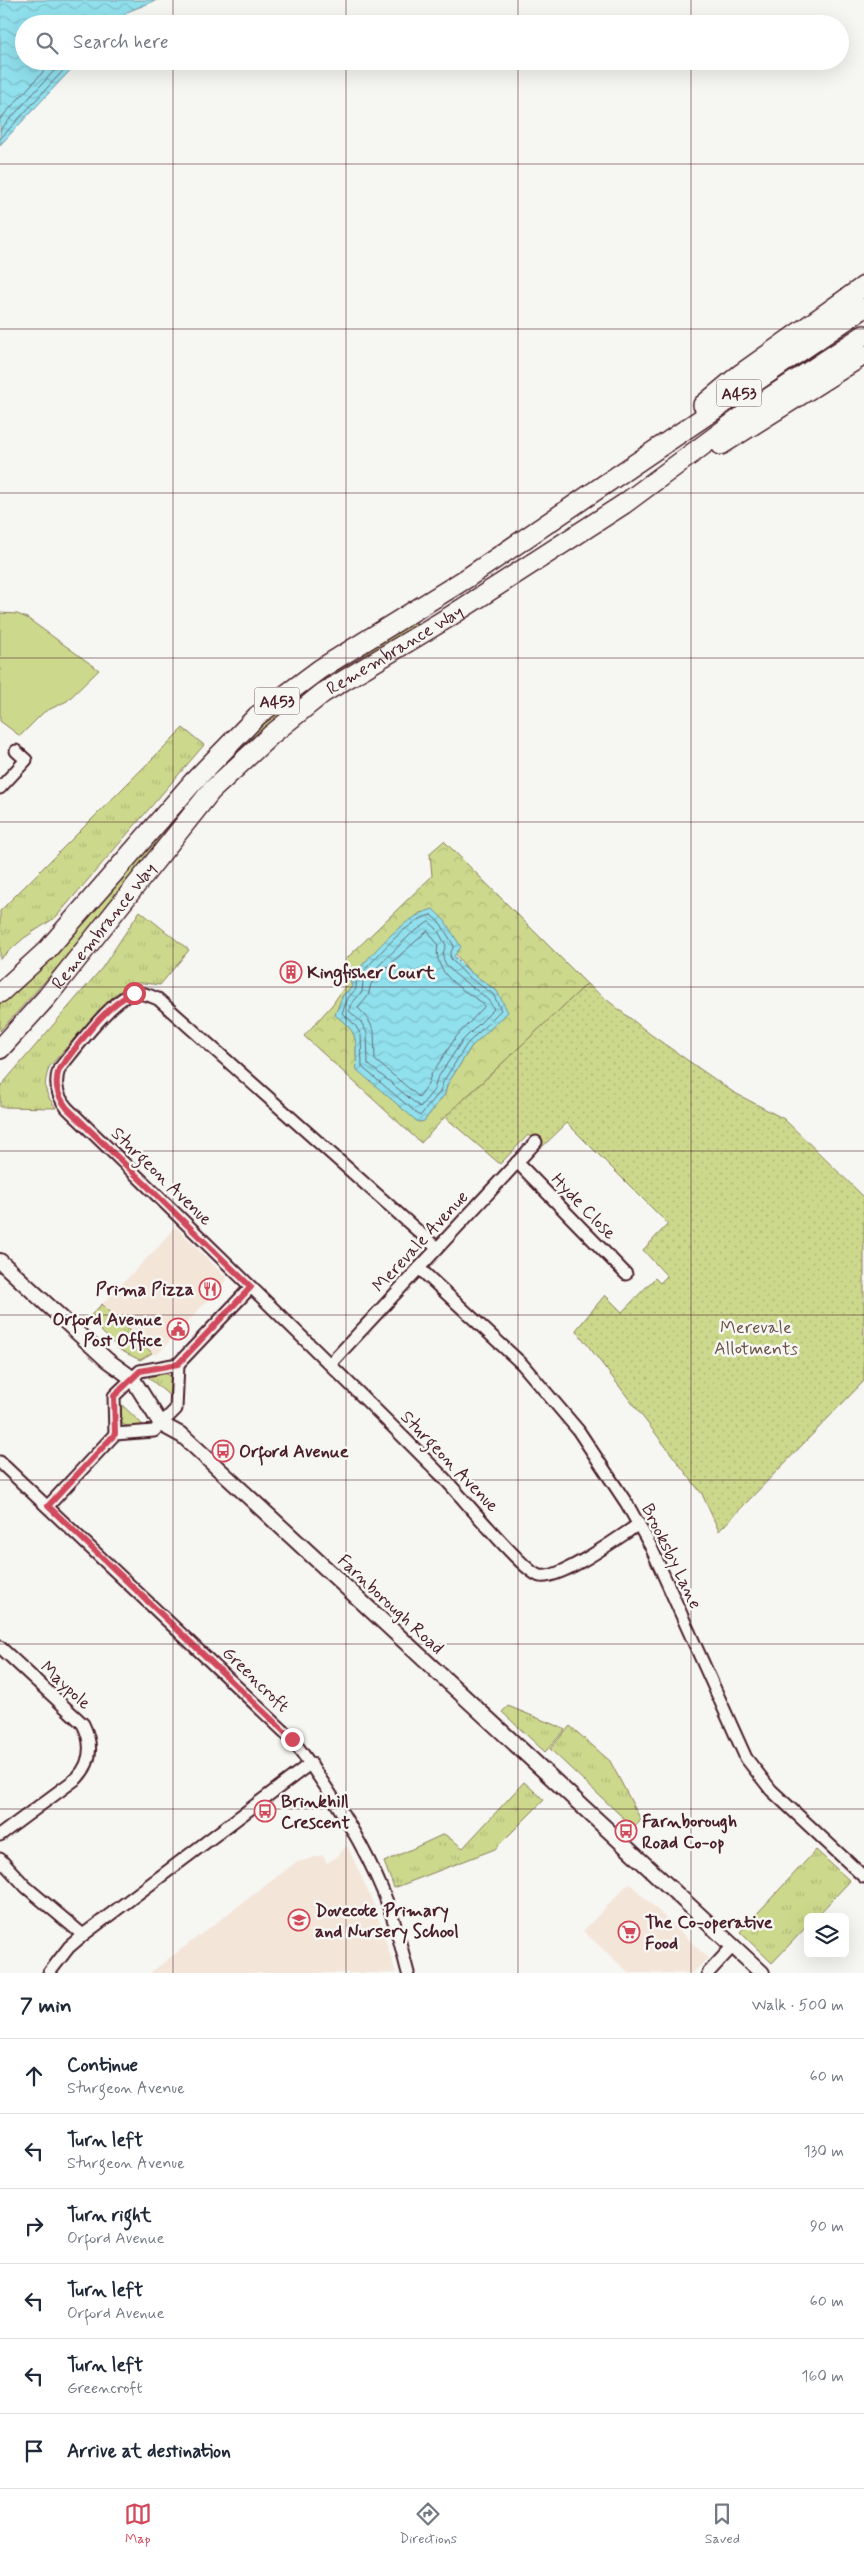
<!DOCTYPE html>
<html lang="en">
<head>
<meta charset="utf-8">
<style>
	:root { --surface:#fff; --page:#f2f2f3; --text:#1f2937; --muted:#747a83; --line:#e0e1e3; --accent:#d1495b }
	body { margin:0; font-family:Mynerve,sans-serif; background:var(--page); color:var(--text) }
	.controls { position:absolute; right:15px; bottom:15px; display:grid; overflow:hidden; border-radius:8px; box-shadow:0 5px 20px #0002 }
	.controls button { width:45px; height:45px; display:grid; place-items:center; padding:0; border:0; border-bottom:1px solid var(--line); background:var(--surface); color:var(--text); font:25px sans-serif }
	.stop { position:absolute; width:15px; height:15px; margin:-11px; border:4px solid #d1495b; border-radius:50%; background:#fff }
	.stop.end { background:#d1495b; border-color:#fff; box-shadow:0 1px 5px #0008 }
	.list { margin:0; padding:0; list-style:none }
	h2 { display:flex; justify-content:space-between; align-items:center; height:65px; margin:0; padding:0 20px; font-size:21px }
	h2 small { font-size:16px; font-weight:400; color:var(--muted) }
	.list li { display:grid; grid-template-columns:32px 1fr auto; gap:15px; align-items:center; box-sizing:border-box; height:75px; padding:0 20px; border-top:1px solid var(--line) }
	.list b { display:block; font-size:19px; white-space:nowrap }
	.list p { margin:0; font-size:16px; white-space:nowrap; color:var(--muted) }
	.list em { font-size:16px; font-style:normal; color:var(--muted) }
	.icon { flex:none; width:28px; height:28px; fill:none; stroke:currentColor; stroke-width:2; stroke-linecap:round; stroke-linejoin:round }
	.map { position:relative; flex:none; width:864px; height:1973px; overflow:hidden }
	.search { position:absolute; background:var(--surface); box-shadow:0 5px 20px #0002; left:15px; right:15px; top:15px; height:55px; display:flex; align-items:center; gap:12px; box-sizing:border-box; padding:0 18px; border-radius:28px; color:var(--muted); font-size:19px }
	.sheet { height:515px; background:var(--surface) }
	nav { display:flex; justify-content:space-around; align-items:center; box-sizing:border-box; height:70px; border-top:1px solid var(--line); background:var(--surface); font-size:14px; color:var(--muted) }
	nav a { display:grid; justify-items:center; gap:2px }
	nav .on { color:var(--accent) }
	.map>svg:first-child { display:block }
</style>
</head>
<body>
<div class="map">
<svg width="864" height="1973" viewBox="0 0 864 1973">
	<defs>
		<pattern id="grass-tufts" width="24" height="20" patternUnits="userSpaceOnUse" patternTransform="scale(1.25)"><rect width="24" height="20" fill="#ccd98c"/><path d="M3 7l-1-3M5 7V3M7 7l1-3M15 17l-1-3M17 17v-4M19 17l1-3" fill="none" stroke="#b1ba79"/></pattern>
		<pattern id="forest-crowns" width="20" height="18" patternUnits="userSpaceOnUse" patternTransform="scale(1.25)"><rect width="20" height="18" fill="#ccd98c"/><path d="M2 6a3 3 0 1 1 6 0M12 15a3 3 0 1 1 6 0" fill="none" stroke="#b1ba79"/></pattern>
		<pattern id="garden-dots" width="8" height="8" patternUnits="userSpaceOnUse" patternTransform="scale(1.25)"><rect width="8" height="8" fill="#ccd98c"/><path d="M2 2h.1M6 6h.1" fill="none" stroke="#b1ba79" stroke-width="1.8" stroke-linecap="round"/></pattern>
		<pattern id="water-waves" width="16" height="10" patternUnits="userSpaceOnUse" patternTransform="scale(1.25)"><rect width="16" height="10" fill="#90e0ed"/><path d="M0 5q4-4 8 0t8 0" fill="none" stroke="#7ec0cb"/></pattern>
	</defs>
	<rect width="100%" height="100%" fill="#f6f6f2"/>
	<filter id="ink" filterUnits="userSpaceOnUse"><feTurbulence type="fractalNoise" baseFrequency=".02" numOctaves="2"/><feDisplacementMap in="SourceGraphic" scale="10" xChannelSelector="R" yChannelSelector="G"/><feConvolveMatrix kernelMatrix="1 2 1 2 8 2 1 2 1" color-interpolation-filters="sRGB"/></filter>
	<g filter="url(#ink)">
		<g fill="#f4e5d9">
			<polygon points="175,1226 227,1279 157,1355 152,1353 102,1304 160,1245"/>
			<polygon points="347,1845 374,1905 396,1973 150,1973 295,1863 322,1855 327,1863 337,1857"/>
			<polygon points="629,1883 708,1958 693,1973 629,1973 583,1931"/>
		</g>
		<g fill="url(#grass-tufts)" stroke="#8b7c5c">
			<polygon points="416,621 418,624 326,681 276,719 214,777 73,950 0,1031 0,1004 11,995 182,804 255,731 308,689"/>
			<polygon points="183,728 204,745 56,917 24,938 0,959 0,911"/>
			<path d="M140,911L189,950L160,985C150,984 139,981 129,985C113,991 64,1051 49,1067C43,1087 44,1092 56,1108L0,1107V1087L102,968Z"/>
			<polygon points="102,1304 152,1353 140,1360 120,1350 88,1318"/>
			<polygon points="163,1372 172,1377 171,1397 149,1378 150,1375"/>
			<polygon points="121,1404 143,1425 129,1427 122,1424"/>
			<polygon points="508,1706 562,1728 565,1730 545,1752 502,1712"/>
			<polygon points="570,1726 610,1761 641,1820 634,1828 550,1749"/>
			<polygon points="524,1782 544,1800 495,1849 394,1888 384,1862 444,1834 463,1848"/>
			<polygon points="816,1850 850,1881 816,1917 808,1917 808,1925 772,1963 740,1932"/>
		</g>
		<path fill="url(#forest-crowns)" stroke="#8b7c5c" d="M444,841L587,984L445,1117L421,1143L304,1036L332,1005L350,979L352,987L343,995L335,1015C362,1036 354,1038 357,1069L419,1122L424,1121L445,1094L447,1085L471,1047L481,1037L497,991L470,972L421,912L376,951L351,977L346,959L432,876L430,853Z"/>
		<polygon fill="#ccd98c" stroke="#8b7c5c" points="0,613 17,614 27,618 99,670 67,701 44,712 20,736 0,721"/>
		<polygon fill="url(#garden-dots)" stroke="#8b7c5c" points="587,984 650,1034 733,1092 784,1119 864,1197 864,1381 719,1531 702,1494 576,1330 605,1295 622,1312 655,1278 660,1283 667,1276 643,1250 668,1224 567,1123 541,1148 528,1135 500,1164 445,1117"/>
		<g fill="url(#water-waves)" stroke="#74939f">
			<polygon points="0,0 157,0 127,12 118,24 24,24 24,61 79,61 0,145"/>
			<path d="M433,909L445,921L461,947L454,956L470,972L497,991L508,1012L471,1047L447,1085L445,1094L424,1121L418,1122L357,1070C354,1038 362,1036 335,1015L343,995L352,987L350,979C373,954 399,919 433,909Z"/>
		</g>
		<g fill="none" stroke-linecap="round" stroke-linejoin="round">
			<g stroke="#666c79" stroke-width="1">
				<polyline points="0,119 53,61"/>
				<polyline points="0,130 63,61"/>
				<polyline points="0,139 72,61"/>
				<path d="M431,915L441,924L454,946L450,954L451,959L467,976L493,994L501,1010L467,1044L443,1082L440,1092L420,1116L362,1067L361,1035L355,1025L342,1013L348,998L356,989V980C374,960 405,921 431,915Z"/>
				<path d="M429,922L436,928L446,945C445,948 443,952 443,956C444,975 486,990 494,1009L462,1041L437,1079L434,1090L420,1107L368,1064L367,1033L361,1022L349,1011L353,1002L362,992L363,981L410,935Z"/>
				<path d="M428,931L438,945C432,973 462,990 483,1003L484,1007L456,1037L431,1075L427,1086L419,1097L375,1060L374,1031L367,1017L358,1008L368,996L371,984L390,964Z"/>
			</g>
			<g stroke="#4a1f2b" stroke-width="15">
				<g id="minor">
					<polyline points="0,788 26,760 16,751"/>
					<polyline points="517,1162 626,1274"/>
					<path d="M437,1248L158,999C150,996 141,991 132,994C112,999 74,1051 59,1069C54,1084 57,1096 67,1108C193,1230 319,1352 442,1476C459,1493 525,1574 540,1576C561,1580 619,1537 639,1524"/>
					<polyline points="419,1268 522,1364 578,1430 627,1504 650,1545 746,1758 771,1790 864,1877"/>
					<polyline points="330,1364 536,1142"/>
					<polyline points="115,1434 114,1396 140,1371 178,1364 251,1287"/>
					<path d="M0,1462L292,1739C330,1790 367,1847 389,1907C397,1928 402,1951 408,1973"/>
					<polyline points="48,1506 115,1434 154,1431 176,1409 178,1364"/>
					<path d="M0,1647L83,1724C93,1744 92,1762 77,1778L0,1835"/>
					<polyline points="0,1859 26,1887 83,1935"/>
					<polyline points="49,1973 69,1947 83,1935 311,1763"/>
					<polyline points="708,1973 733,1946"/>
				</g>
			</g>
			<g stroke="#4a1f2b" stroke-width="18">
				<polyline id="tertiary" points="0,1261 107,1360 132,1378 161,1424 183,1436 762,1973"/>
			</g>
			<g stroke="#4a1f2b" stroke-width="22">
				<g id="trunk">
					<polyline points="703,405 739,375 864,286"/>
					<polyline points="721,445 864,355"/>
					<polyline points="0,993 47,950 193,782 257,716 320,669 467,578 864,308"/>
					<path id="s1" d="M0,1049L47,997L211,791L271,735L323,693L449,617L624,504L752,409L864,335"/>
				</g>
			</g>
			<use href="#minor" stroke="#f6f6f2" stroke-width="11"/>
			<use href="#tertiary" stroke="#f6f6f2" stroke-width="14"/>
			<use href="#trunk" stroke="#f6f6f2" stroke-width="19"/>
		</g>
	</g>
	<g fill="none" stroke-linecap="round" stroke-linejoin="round" filter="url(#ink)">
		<path stroke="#d1495b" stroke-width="6" d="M134,993C106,1003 78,1046 59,1069C54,1084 57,1095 67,1108L251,1287L178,1364L140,1371L114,1396L115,1434L48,1506L292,1739"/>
	</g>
	<path fill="none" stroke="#4a1f2b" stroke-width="1" stroke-opacity="0.55" d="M173,0V24M346,0V24M518,0V24M691,0V24M173,61V1973M346,61V1973M518,61V1973M691,61V1973M0,164H864M0,329H864M0,493H864M0,658H864M0,822H864M0,987H864M0,1151H864M0,1315H864M0,1480H864M0,1644H864M0,1809H864"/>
	<defs>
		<g id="building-ring" transform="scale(1.125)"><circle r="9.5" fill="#f6f6f2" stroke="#d1495b" stroke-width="1.5"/><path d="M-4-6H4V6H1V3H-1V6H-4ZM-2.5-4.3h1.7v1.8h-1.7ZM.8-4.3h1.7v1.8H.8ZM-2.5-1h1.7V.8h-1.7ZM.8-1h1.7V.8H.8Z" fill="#d1495b"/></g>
		<g id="restaurant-ring" transform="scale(1.125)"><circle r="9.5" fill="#f6f6f2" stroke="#d1495b" stroke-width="1.5"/><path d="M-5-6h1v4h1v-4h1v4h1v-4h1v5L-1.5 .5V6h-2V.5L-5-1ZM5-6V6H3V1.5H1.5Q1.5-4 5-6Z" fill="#d1495b"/></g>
		<g id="civic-ring" transform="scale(1.125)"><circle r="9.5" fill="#f6f6f2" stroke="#d1495b" stroke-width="1.5"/><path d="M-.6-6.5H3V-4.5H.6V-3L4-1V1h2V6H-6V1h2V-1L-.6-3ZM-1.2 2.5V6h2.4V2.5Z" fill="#d1495b"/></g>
		<g id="bus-ring" transform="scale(1.125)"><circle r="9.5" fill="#f6f6f2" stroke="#d1495b" stroke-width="1.5"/><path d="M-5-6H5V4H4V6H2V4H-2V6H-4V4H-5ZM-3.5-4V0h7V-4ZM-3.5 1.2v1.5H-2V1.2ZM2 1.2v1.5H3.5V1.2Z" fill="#d1495b"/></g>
		<g id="school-ring" transform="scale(1.125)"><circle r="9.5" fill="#f6f6f2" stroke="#d1495b" stroke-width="1.5"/><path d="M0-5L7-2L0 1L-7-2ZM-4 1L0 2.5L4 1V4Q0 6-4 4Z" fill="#d1495b"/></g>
		<g id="supermarket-ring" transform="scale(1.125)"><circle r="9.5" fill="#f6f6f2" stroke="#d1495b" stroke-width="1.5"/><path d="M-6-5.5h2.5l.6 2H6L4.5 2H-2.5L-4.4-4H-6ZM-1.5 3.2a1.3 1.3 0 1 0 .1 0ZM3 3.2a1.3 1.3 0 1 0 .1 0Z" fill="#d1495b"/></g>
	</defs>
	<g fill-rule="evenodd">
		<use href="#building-ring" x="291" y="972"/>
		<use href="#restaurant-ring" x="210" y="1289"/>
		<use href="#civic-ring" x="178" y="1329"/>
		<use href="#bus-ring" x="223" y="1451"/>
		<use href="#bus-ring" x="265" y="1811"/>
		<use href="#bus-ring" x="626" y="1831"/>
		<use href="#school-ring" x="299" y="1920"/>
		<use href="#supermarket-ring" x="629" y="1932"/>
	</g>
	<g text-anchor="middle" stroke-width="5" stroke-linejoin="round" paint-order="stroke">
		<g fill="#f6f6f2" stroke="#7e6067" stroke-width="1">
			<rect x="716.5" y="379.5" width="45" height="27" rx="4"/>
			<rect x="254.5" y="687.5" width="45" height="27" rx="4"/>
		</g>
		<g font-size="16" font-weight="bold" fill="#4a1f2b">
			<text x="739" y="399">A453</text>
			<text x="277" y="707">A453</text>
		</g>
		<g font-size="18" fill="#4a1f2b" stroke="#f6f6f2">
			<text dy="6" stroke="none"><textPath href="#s1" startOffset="566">Remembrance Way</textPath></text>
			<text dy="6" stroke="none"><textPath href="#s1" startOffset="161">Remembrance Way</textPath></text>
			<text transform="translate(162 1176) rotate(44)" y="6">Sturgeon Avenue</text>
			<text transform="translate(584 1206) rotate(46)" y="6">Hyde Close</text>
			<text transform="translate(420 1241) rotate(-47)" y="6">Merevale Avenue</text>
			<text transform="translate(450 1461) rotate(46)" y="6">Sturgeon Avenue</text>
			<text transform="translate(672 1556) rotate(64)" y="6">Brooksby Lane</text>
			<text transform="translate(391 1604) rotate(43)" y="6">Farnborough Road</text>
			<text transform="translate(256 1679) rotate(44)" y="6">Greencroft</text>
			<text transform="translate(66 1685) rotate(43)" y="6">Maypole</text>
		</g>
		<g font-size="18" font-weight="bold" fill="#4a1f2b" stroke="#f6f6f2" text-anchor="start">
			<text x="307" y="978">Kingfisher Court</text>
			<text x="194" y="1295" text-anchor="end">Prima Pizza</text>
			<text x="162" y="1325" text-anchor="end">Orford Avenue<tspan x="162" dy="21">Post Office</tspan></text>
			<text x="239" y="1457">Orford Avenue</text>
			<text x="281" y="1807">Brinkhill<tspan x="281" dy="21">Crescent</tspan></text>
			<text x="642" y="1827">Farnborough<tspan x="642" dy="21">Road Co-op</tspan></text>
			<text x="315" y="1916">Dovecote Primary<tspan x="315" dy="21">and Nursery School</tspan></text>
			<text x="645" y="1928">The Co-operative<tspan x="645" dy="21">Food</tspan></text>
		</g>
		<g font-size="18" fill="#6a4e43" stroke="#f6f6f2">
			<text x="756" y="1333">Merevale<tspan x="756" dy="21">Allotments</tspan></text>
		</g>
	</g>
</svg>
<div class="controls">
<button><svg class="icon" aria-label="layers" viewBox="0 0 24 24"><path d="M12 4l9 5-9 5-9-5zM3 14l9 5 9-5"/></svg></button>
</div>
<div class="stop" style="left:134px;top:993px"></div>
<div class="stop end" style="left:292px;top:1739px"></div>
<div class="search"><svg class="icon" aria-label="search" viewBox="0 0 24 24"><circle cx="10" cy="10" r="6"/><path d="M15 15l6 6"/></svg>Search here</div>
</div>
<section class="sheet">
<h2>7 min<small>Walk · 500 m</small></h2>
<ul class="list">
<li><svg class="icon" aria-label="ahead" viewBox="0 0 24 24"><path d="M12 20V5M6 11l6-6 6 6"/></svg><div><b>Continue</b><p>Sturgeon Avenue</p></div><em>60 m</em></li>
<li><svg class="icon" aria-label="left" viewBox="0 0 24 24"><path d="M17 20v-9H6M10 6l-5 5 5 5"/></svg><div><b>Turn left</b><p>Sturgeon Avenue</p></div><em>130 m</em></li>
<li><svg class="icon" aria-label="right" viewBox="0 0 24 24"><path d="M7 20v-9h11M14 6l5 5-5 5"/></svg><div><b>Turn right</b><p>Orford Avenue</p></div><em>90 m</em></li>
<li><svg class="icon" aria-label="left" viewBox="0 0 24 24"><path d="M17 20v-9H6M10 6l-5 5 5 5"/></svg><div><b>Turn left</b><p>Orford Avenue</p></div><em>60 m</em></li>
<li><svg class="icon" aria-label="left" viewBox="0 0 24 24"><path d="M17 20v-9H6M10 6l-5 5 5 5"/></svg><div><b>Turn left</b><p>Greencroft</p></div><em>160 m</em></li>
<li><svg class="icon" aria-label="arrive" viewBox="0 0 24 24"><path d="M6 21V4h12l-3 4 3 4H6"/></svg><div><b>Arrive at destination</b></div></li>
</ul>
</section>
<nav>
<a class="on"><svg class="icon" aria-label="map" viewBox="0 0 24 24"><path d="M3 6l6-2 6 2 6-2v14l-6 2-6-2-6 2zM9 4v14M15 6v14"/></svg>Map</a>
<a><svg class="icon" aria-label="directions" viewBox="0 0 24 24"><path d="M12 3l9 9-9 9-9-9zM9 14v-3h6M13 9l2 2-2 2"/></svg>Directions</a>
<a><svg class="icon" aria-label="saved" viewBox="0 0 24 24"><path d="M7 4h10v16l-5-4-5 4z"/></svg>Saved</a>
</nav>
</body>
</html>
